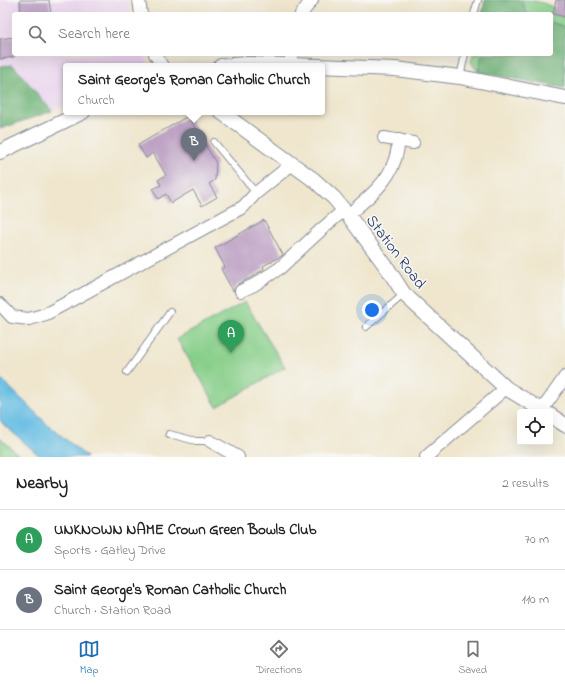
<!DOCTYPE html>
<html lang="en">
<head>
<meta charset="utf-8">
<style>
	:root { --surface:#fff; --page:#f6f6f6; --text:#222; --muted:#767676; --line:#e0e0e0; --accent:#1f6fb2 }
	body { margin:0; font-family:"Indie Flower",sans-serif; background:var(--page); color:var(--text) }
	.controls { position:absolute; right:12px; bottom:12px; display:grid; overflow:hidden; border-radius:4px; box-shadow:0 4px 16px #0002 }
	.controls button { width:36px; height:36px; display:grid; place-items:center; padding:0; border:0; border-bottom:1px solid var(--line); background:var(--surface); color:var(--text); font:20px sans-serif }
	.you { position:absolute; left:372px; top:310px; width:14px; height:14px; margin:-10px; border:3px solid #fff; border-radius:50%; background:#1a73e8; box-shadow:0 0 0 6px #1a73e833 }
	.badge { display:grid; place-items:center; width:26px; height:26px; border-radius:50%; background:var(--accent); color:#fff; font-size:13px; font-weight:700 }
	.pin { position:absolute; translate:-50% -33px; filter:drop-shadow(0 1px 2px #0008) }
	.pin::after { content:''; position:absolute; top:21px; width:14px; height:12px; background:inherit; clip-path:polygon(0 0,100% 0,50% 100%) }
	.popup { position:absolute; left:63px; top:63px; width:262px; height:52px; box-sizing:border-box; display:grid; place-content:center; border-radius:4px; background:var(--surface); filter:drop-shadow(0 1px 3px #0005); font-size:13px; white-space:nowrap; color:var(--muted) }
	.popup b { font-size:15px; color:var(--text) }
	.popup::after { content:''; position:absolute; left:50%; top:100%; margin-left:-8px; border:8px solid transparent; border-top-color:var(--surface) }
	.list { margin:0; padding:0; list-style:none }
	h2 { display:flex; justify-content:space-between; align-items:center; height:52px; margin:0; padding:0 16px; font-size:17px }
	h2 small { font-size:13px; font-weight:400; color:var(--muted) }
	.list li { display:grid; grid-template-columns:26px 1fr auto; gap:12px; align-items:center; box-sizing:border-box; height:60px; padding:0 16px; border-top:1px solid var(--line) }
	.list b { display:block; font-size:15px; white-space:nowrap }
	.list p { margin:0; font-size:13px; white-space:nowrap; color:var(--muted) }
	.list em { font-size:13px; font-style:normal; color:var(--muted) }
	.icon { flex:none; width:22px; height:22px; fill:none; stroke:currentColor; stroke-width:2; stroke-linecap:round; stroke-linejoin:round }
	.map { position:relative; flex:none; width:565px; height:457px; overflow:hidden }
	.search { position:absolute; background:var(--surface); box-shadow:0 4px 16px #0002; left:12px; right:12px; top:12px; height:44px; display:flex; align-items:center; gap:10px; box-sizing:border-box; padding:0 14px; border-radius:4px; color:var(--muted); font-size:15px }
	.sheet { height:172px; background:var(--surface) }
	nav { display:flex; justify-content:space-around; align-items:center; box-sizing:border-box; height:56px; border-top:1px solid var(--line); background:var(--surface); font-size:11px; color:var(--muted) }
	nav a { display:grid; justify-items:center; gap:2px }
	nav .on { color:var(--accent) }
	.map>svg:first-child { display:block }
</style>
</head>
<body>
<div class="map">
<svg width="565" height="457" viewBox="0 0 565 457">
	<rect width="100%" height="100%" fill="#f6f6f2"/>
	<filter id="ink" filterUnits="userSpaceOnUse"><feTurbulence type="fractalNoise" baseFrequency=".025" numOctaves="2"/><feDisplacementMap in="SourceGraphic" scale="8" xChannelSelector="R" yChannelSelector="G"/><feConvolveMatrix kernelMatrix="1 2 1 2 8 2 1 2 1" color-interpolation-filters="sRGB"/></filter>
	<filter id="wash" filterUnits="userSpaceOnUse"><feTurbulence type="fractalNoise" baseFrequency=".012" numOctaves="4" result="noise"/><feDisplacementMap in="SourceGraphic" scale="16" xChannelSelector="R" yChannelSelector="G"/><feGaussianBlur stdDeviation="0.9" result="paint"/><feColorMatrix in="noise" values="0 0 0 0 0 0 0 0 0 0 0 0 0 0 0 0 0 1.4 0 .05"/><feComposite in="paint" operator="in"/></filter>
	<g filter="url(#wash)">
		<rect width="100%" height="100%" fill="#efe6cd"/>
		<polygon fill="#e9d1ed" points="0,0 128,0 131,14 14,14 14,54 144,54 149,66 66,66 66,109 64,110 62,106 52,111 0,129"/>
		<g fill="#88cf8a" stroke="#527f74">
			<path d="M521,0C533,0 543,2 554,8L553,14L565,17V27L551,22V14H526Z"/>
			<polygon points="473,54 485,54 482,56 478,72 471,62"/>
			<polygon points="245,302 285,367 217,407 177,339"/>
			<polygon points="0,438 21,457 0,457"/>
		</g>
		<g fill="#6eb276" stroke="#44706a">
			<polygon points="485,0 521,0 527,14 482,14"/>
			<polygon points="551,22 565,27 565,88 478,72 482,56 485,54 551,54"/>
			<polygon points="13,65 52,111 0,129 0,66"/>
		</g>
		<polygon fill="#66bde3" stroke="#4076a0" points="0,378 47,424 87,457 41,457 3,424 0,420"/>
		<g id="blocks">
			<g fill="#b99bc1">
				<polygon points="20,0 49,0 51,14 21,14"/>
				<polygon points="556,0 565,0 565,17 553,14"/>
				<polygon points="14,37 14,57 0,59 0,39"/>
				<polygon points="188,116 216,163 215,180 209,184 217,197 202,206 193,190 171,203 166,194 158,199 153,189 161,185 158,180 166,175 153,153 146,158 138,145"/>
				<polygon points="264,220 283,255 263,266 264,269 250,278 238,284 233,291 221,269 225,267 215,248"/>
			</g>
		</g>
	</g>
	<g filter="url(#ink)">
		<use href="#blocks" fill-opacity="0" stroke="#858a96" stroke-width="1"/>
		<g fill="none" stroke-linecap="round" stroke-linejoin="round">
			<g stroke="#858a96" stroke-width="8">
				<g id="service">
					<polyline points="474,14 478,0"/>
					<polyline points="460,77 465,54"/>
					<polyline points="214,142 256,193"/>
					<polyline points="366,327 404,294"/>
					<polyline points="127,372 170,312"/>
					<polyline points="169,434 196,441 210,441"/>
				</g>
			</g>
			<g stroke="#858a96" stroke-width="14">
				<g id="minor">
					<polyline points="139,0 141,14"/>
					<polyline points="301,14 312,0"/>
					<polyline points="155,54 162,66"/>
					<polyline points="291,65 291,54"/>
					<polyline points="384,138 413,143"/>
					<path d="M348,215C365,200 387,184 394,162C397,155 398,147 399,140"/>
					<polyline points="241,291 254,285 280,268 323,228 344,210"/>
					<polyline points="0,304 12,317 29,319 46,314 243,207 256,193 292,164"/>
					<polyline points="542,410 565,377"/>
					<polyline points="210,441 238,457"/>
					<polyline points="426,457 506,388"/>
				</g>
			</g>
			<g stroke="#858a96" stroke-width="16">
				<g id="tertiary">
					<polyline points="221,66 247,64 291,65 395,69 460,77 565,98"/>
					<polyline points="221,112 314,180 334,198 348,215 388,269 404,294 506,388 545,412"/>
					<polyline points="0,152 83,112"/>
					<polyline points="550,415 565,425"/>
				</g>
			</g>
			<use href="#service" stroke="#fff" stroke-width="6"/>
			<use href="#minor" stroke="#fff" stroke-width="12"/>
			<use href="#tertiary" stroke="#fff" stroke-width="14"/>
		</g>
	</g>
	<g text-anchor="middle" stroke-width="3.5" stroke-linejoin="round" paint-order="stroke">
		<g font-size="16" fill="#1b2f5e" stroke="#f6f6f2">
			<text transform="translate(397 251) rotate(53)" y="6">Station Road</text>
		</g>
	</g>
</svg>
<div class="controls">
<button><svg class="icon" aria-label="locate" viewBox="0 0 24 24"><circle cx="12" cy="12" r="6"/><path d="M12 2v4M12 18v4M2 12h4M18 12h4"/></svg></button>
</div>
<div class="you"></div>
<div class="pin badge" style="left:231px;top:353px;background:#2e9e5b">A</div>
<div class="pin badge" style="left:194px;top:161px;background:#6b7280">B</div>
<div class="popup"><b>Saint George's Roman Catholic Church</b>Church</div>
<div class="search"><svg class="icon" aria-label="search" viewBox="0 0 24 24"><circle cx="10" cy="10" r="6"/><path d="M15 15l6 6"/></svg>Search here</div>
</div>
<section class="sheet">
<h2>Nearby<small>2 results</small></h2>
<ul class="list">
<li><span class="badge" style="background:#2e9e5b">A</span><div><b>UNKNOWN NAME Crown Green Bowls Club</b><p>Sports · Gatley Drive</p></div><em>70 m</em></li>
<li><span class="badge" style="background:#6b7280">B</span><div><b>Saint George's Roman Catholic Church</b><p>Church · Station Road</p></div><em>110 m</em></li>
</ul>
</section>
<nav>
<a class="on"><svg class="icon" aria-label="map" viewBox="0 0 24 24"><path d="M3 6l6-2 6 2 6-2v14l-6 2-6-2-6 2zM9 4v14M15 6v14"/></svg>Map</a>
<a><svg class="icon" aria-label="directions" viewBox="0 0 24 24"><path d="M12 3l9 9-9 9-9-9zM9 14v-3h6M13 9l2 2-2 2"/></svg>Directions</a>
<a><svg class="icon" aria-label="saved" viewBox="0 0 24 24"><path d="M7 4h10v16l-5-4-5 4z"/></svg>Saved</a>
</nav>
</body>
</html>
